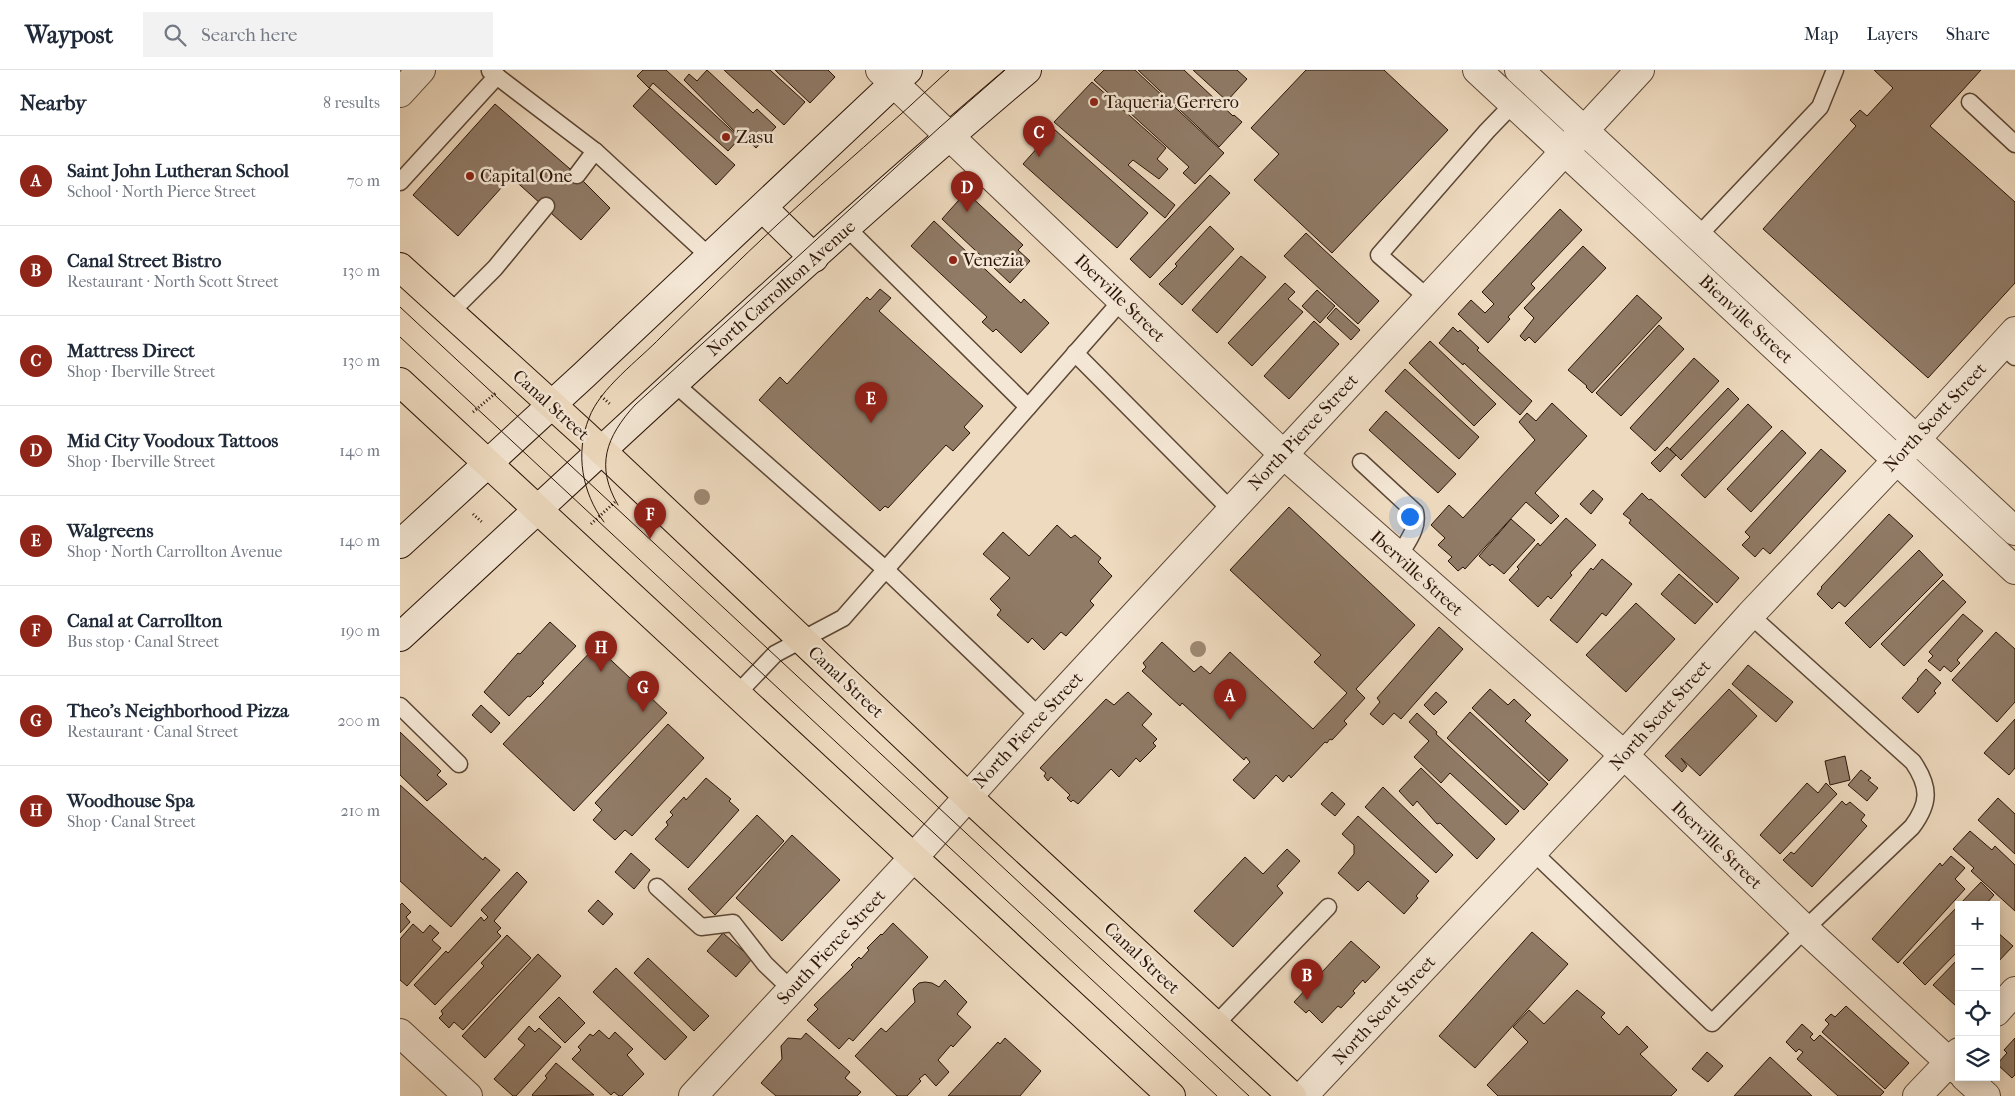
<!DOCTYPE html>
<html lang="en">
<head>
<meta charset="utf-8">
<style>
	:root { --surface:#fff; --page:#f2f2f3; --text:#1f2937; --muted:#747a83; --line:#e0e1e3; --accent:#8f2418 }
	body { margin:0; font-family:"IM FELL French Canon",serif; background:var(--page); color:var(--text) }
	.controls { position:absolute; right:15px; bottom:15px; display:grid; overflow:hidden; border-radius:0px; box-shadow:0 2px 12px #0003 }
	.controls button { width:45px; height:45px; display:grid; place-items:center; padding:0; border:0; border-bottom:1px solid var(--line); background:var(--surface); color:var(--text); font:25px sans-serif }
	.you { position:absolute; left:1009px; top:446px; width:18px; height:18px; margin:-12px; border:4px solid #fff; border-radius:50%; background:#1a73e8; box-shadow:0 0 0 8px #1a73e833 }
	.badge { display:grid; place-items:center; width:32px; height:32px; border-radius:50%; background:var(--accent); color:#fff; font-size:16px; font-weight:700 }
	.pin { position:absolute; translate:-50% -41px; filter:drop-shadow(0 1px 2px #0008) }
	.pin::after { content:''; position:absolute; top:26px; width:18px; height:15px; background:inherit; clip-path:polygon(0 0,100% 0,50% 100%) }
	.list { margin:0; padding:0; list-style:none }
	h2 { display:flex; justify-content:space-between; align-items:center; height:65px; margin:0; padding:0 20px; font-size:21px }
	h2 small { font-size:16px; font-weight:400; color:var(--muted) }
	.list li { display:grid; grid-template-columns:32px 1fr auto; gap:15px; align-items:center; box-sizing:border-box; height:90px; padding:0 20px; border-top:1px solid var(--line) }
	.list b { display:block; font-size:19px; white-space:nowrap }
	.list p { margin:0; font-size:16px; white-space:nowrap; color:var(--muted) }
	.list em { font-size:16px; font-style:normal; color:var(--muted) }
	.icon { flex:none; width:28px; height:28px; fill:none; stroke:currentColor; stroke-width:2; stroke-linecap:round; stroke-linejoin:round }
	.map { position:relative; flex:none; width:1615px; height:1026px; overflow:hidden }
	header { display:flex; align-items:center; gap:30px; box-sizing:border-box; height:70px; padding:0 25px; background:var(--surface); border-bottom:1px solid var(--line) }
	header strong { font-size:24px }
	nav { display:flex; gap:28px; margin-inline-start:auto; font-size:18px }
	.search { width:350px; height:45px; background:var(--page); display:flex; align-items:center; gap:12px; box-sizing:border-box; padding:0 18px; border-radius:0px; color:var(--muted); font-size:19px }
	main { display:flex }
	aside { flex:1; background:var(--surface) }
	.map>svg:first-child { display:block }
</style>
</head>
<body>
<header>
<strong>Waypost</strong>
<div class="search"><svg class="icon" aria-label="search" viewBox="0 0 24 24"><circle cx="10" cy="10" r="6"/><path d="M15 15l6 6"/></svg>Search here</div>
<nav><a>Map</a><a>Layers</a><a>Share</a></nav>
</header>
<main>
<aside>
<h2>Nearby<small>8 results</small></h2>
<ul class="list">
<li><span class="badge">A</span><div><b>Saint John Lutheran School</b><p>School · North Pierce Street</p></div><em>70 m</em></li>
<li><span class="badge">B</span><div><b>Canal Street Bistro</b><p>Restaurant · North Scott Street</p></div><em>130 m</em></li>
<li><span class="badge">C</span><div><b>Mattress Direct</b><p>Shop · Iberville Street</p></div><em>130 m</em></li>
<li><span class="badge">D</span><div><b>Mid City Voodoux Tattoos</b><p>Shop · Iberville Street</p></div><em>140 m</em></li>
<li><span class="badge">E</span><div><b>Walgreens</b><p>Shop · North Carrollton Avenue</p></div><em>140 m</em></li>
<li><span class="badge">F</span><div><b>Canal at Carrollton</b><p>Bus stop · Canal Street</p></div><em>190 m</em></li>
<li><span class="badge">G</span><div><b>Theo's Neighborhood Pizza</b><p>Restaurant · Canal Street</p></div><em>200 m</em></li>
<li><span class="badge">H</span><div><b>Woodhouse Spa</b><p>Shop · Canal Street</p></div><em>210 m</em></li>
</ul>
</aside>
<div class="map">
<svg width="1615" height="1026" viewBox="0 0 1615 1026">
	<rect width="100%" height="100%" fill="#eedabf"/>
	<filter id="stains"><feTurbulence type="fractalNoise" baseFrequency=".004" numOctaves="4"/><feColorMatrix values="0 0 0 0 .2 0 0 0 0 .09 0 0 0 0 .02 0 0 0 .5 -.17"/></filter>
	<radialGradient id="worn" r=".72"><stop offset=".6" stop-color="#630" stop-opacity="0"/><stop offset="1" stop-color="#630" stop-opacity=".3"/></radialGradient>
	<g fill="#907b67" stroke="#2b1407">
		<polygon points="243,0 266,0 340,68 328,81 253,13 249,18 237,6"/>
		<polygon points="307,0 353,43 357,39 376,57 356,78 342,65 340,67 284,10 289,4 297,11"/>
		<polygon points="324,0 370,0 405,32 384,55"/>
		<polygon points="375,0 428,0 435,7 410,33"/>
		<polygon points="704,0 735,0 824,83 795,114 783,103 789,97 694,10"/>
		<polygon points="738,0 784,0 833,46 834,45 842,52 819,77"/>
		<polygon points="793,0 837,0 847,9 827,31"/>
		<polygon points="906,0 984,0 1048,60 932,183 854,110 879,84 851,58"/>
		<polygon points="1474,0 1581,0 1530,56 1615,132 1615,213 1528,308 1363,159 1456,56 1450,50 1460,40 1467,46 1493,18"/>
		<polygon points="692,12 766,78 757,89 768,99 759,109 733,90 728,95 775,135 765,148 654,52"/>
		<polygon points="250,18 335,95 316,115 233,36"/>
		<polygon points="95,34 177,105 210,138 181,170 111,107 58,166 13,125"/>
		<polygon points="654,59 748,143 717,178 623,94"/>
		<polygon points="810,105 830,123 750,208 730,189"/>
		<polygon points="566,122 623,175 618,180 630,191 610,213 542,149"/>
		<polygon points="1160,139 1182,160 1131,214 1135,218 1108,247 1110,249 1088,273 1058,244 1071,230 1085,243 1094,234 1082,222"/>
		<polygon points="534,151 621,233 624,229 649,253 621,283 596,259 593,262 582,252 587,247 511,176"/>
		<polygon points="810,156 834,179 782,235 759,214 777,196 775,194"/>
		<polygon points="906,163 979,231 958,254 884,186"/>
		<polygon points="1183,176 1206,198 1135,273 1129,267 1125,271 1120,266 1134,248 1124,238"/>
		<polygon points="841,186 866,207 817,263 792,240"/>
		<polygon points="885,213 895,222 888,229 903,242 852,296 828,273"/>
		<polygon points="480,219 491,228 479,241 583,336 564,357 570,363 553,381 546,375 488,438 485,436 480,441 359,330 380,307 387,314 467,227 470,230"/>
		<polygon points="917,220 935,236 920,253 902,236"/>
		<polygon points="1237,225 1262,248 1192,323 1186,317 1187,316 1168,300"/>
		<polygon points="936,238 960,260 951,270 927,248"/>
		<polygon points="914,251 939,274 889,329 864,306"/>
		<polygon points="1259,255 1284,279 1221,346 1196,323"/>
		<polygon points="1053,257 1058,262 1060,260 1079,278 1077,280 1132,331 1120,345 1064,293 1063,295 1039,273"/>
		<polygon points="1030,271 1096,334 1074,356 1009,293"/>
		<polygon points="1294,288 1319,311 1255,381 1230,358"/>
		<polygon points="1005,299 1079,367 1059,389 985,321"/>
		<polygon points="1328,318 1339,329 1281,390 1270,379"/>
		<polygon points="1152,333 1187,366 1135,423 1159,446 1151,454 1126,432 1065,499 1063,497 1058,501 1048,491 1052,487 1038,475 1045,468 1031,455 1049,435 1063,448 1135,370 1119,352 1127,343 1136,351"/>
		<polygon points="1348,334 1372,357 1305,428 1281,405"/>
		<polygon points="986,341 1056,404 1038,423 969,360"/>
		<polygon points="1382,360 1406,383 1351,442 1327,419"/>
		<polygon points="1267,377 1276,385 1260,402 1251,393"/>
		<polygon points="1421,379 1446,401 1370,484 1363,478 1355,487 1342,475 1350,467 1345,462"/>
		<polygon points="1193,420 1203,429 1191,444 1180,434"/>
		<polygon points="1242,423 1249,430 1251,429 1339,508 1317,533 1229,453 1231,450 1223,444"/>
		<polygon points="889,437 1015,555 956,619 965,628 944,651 947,654 932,670 930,669 927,673 925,672 891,708 889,705 883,712 876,705 854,729 833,710 850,692 846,687 844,690 782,633 780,636 742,601 746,597 743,593 762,572 794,602 801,596 810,604 830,582 913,659 947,623 914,592 921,585 830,500"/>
		<polygon points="1489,444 1513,466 1445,537 1439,532 1432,539 1417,524 1422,518 1421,517"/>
		<polygon points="1166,448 1196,475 1170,503 1172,505 1151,529 1148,526 1138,537 1109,510 1119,499 1117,497 1138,473 1140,476"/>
		<polygon points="1111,449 1135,470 1104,504 1092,494 1090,496 1079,486"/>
		<polygon points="657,455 671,468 675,465 701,488 698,492 712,506 690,531 694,535 666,566 661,562 644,580 632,568 628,573 597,545 601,540 590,529 610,508 583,484 603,462 629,486"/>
		<polygon points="1519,480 1543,505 1470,578 1445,553"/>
		<polygon points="1202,489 1232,514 1206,546 1202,543 1177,573 1150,550 1191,498 1193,500"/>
		<polygon points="1279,504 1313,534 1295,554 1261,524"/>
		<polygon points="1543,510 1566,532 1504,596 1481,574"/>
		<polygon points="1236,533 1275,569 1226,622 1186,585"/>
		<polygon points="1563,544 1583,561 1557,590 1560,593 1551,602 1544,596 1540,601 1528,591 1533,586 1529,582"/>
		<polygon points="150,552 176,576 142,612 144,613 130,627 128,626 109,646 84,622 118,583 120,584"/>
		<polygon points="1039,557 1063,579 1001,649 994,643 983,655 970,644 980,632 977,628"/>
		<polygon points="1596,562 1615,579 1615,632 1597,652 1552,610"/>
		<polygon points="196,576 267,643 174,741 103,674"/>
		<polygon points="1348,595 1393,632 1376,652 1332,614"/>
		<polygon points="1526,599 1541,613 1534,621 1536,623 1518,643 1502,628 1518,610 1517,609"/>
		<polygon points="1090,619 1108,635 1114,629 1131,645 1125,651 1168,690 1149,711 1072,638"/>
		<polygon points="1329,619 1357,646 1300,706 1281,688 1287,696 1282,702 1265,686"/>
		<polygon points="728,622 752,644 742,655 757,669 753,673 756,676 740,692 736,688 719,707 711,699 678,734 673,730 671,732 667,728 670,725 651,707 648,711 644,706 646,703 640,698 706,629 714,635"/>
		<polygon points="1036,622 1047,632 1034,645 1024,635"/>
		<polygon points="81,635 100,653 91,663 72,645"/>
		<polygon points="1070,642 1148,714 1124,740 1047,668"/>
		<polygon points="1017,643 1037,662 1036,664 1119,741 1106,755 1050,703 1041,713 1014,687 1029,671 1009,652"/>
		<polygon points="1615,649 1615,698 1609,705 1584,683"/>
		<polygon points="268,654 304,688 232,766 225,760 215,770 193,750 202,740 195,733"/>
		<polygon points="0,662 41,701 37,705 47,714 27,731 0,705"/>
		<polygon points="1445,686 1450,710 1430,715 1425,691"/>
		<polygon points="1021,698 1095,769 1077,789 1040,753 1037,754 1017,731 1013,736 999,721"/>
		<polygon points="1461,700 1471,708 1468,710 1478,718 1467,731 1448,715"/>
		<polygon points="306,708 331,729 329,731 339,740 288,798 255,769 268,755 266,752 273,745 270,742 284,727 286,730"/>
		<polygon points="1407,713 1418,723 1426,713 1437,724 1380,784 1360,765"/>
		<polygon points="0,715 83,790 85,787 100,800 51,857 0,811"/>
		<polygon points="983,717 1053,785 1036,803 965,737"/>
		<polygon points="932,722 945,734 935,746 921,734"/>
		<polygon points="1598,728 1615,744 1615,784 1578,750"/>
		<polygon points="1442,731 1446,735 1450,732 1465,745 1461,750 1467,756 1412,817 1383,790 1391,782 1394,784"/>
		<polygon points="357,745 384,771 315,845 288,819"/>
		<polygon points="958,746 1029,811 1016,826 1018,828 1004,844 968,811 958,821 938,803 954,784 954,775 942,764"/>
		<polygon points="1570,761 1592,780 1595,776 1615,795 1615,841 1571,801 1574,798 1553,779"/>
		<polygon points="392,765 440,810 382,871 336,828"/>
		<polygon points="887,779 900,791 877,816 883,823 833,877 794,841 845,787 863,804"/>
		<polygon points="231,783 250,800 234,819 215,802"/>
		<polygon points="1551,786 1565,798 1555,809 1565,819 1498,893 1472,869 1540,793 1542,796"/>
		<polygon points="117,802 127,812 94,851 101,858 97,862 101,866 35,935 14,915 46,881 48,883 81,847 84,851 88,847 81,840"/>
		<polygon points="1581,812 1594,825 1585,835 1559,835"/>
		<polygon points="198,830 213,844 203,855 188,841"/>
		<polygon points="2,833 11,842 6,847 10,852 0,863 0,835"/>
		<polygon points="1559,835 1559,880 1525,915 1503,893"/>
		<polygon points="493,853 528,887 453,971 449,968 439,979 407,950 418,939 414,935 453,897 451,895 459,887 461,889 469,880 467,878 481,864 482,865"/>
		<polygon points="13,854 23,863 30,855 39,863 32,870 41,878 7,916 0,910 0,869"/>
		<polygon points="1596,861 1613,876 1596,894"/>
		<polygon points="1132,862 1168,894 1075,998 1039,966"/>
		<polygon points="323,863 352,889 336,907 307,881"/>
		<polygon points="107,865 131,888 63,960 54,952 49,958 39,948 43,944 41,941 84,896 81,893"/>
		<polygon points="951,871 980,897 965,913 963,910 953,921 955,923 941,938 938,936 922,953 909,940 906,943 894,932"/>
		<polygon points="138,884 161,906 85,988 62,966"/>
		<polygon points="248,888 309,946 294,961 234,903"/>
		<polygon points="1559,888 1559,934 1556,936 1533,915"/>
		<polygon points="216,898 287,967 265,990 193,922"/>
		<polygon points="545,910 567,932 557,944 571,957 553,977 551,975 538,990 549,1002 536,1016 525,1004 519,1009 521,1011 507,1026 497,1026 455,986 481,958 486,962 515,932 513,919 519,913 525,912 532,913 539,917"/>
		<polygon points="1177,920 1205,943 1201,947 1219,965 1227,956 1248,977 1240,984 1277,1020 1271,1026 1098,1026 1087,1015 1128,972 1113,957 1129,940 1144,954"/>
		<polygon points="159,927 185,953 165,973 139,947"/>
		<polygon points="1446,936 1509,993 1485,1019 1422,962 1429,954 1425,950 1431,944 1435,947"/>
		<polygon points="1402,954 1413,964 1410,967 1414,971 1420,965 1484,1022 1480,1026 1438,1026 1397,989 1403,982 1399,979 1396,982 1386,972"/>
		<polygon points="129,956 135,962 139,958 161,977 116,1026 113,1026 94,1009 125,975 118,969"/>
		<polygon points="199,960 209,969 215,962 233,979 227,985 244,1004 222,1026 219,1026 214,1022 211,1025 172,989 181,980 178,977 190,964 193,966"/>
		<polygon points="406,963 450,1002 445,1008 461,1022 457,1026 376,1026 361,1013 382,989 381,976 388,968 401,969"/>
		<polygon points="605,968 641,1001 620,1026 548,1026 598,972 600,974"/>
		<polygon points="1615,968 1615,1005 1612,1008 1597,994 1607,983 1604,980"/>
		<polygon points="1307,982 1323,996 1308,1012 1292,999"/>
		<polygon points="1370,987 1412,1026 1334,1026"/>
		<polygon points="156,993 176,1010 194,1025 133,1026 132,1025 147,1008 145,1006"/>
	</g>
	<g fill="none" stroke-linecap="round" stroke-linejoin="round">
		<g stroke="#5c4635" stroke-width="19">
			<g id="service">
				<polyline points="90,1 195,81"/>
				<polyline points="1570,32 1615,74"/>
				<polyline points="177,105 195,81 310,187"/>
				<polyline points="0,112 97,6"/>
				<polyline points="447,158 628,337"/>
				<polyline points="1298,166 1420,37 1435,0"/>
				<polyline points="1028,228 979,185 1087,61 1114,33"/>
				<polyline points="50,243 95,198 146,136"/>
				<polyline points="1602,274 1615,287"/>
				<polyline points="675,283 831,440"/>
				<polyline points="275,314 485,499 640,647"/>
				<path d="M961,392L1015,442C1019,458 1007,472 999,486"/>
				<polyline points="337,624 375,584 443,548 722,230"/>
				<polyline points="0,636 59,694"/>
				<path d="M1133,782L1312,953L1405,859L1512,757C1530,733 1530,717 1513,692L1350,545"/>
				<polyline points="257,817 301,857 333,853 365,894 391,919"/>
				<polyline points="815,955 928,837"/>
			</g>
		</g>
		<g stroke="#5c4635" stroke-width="30">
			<g id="minor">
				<polyline points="480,0 883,384 1224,685 1405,859 1559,1001"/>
				<polyline points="0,23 21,0"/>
				<polyline points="1596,942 1615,921"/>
				<polyline points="0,963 68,1026"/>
				<polyline points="1565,1007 1586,1026"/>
				<polyline points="293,1026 514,787 640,647 1240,0"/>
				<polyline points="903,1026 1224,685 1350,545 1497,390 1615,261"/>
				<polyline points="1517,1026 1559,982"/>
			</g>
		</g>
		<g stroke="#5c4635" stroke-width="30">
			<g id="tertiary">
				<polyline points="1077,0 1615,500"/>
				<polyline points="1119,0 1615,461"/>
			</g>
		</g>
		<g stroke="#2b1407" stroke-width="30">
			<g id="secondary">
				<polyline points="363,138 414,188"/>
				<polyline points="0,474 183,306 508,0"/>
				<path d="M0,567C207,376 412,182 627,0"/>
			</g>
		</g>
		<g stroke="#2b1407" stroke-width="30">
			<g id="primary">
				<polyline points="0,197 184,364 580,738 892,1026"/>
				<polyline points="0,312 771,1026"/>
			</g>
		</g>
		<g stroke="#2b1407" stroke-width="3" stroke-dasharray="1 2.5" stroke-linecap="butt">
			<polyline points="201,326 211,335"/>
			<polyline points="73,342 97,322"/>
			<polyline points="73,444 83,453"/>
			<polyline points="191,454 216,431"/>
		</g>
		<use href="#service" stroke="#f4e7d5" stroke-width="16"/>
		<use href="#minor" stroke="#f4e7d5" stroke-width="28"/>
		<use href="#tertiary" stroke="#f4e7d5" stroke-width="28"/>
		<use href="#secondary" stroke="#f4e7d5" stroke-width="28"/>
		<use href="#primary" stroke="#eedabf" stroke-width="28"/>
		<g stroke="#2b1407" stroke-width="1">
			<polyline points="0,237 849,1026"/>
			<polyline points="0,267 817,1026"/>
			<path d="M218,435C195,396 206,367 235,335L540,57L605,0"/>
			<path d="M204,452C182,423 175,383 189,348C200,318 239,290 261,267C300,229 338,191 378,154C434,102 493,53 549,0"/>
		</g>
	</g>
	<g fill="#9e8873">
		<circle cx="302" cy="427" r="8"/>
		<circle cx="798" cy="579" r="8"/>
	</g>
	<g fill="#8f2418" stroke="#f4e7d5" stroke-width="2">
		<circle cx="694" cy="32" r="5"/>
		<circle cx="326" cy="67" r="5"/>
		<circle cx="70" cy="106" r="5"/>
		<circle cx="553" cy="190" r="5"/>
	</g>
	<g text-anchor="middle" stroke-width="5" stroke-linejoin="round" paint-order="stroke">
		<g font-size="18" fill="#2b1407" stroke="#f4e7d5" text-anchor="start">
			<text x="704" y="38">Taqueria Gerrero</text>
			<text x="336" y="73">Zasu</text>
			<text x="80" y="112">Capital One</text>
			<text x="563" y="196">Venezia</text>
		</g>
		<g font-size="18" fill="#2b1407" stroke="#f4e7d5">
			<text transform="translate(381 218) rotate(-42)" y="6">North Carrollton Avenue</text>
			<text transform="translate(720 228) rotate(44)" y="6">Iberville Street</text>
			<text transform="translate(1346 249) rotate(43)" y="6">Bienville Street</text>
			<text transform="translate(151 335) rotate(42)" y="6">Canal Street</text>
			<text transform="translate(1535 347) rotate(-47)" y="6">North Scott Street</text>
			<text transform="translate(903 362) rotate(-47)" y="6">North Pierce Street</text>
			<text transform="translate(1017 503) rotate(42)" y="6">Iberville Street</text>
			<text transform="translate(446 612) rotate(43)" y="6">Canal Street</text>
			<text transform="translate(1260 645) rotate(-48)" y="6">North Scott Street</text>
			<text transform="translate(628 660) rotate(-47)" y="6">North Pierce Street</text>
			<text transform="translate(1317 775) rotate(44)" y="6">Iberville Street</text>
			<text transform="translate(431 877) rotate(-47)" y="6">South Pierce Street</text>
			<text transform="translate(742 888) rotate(43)" y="6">Canal Street</text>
			<text transform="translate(984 940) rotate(-47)" y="6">North Scott Street</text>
		</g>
	</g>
	<rect width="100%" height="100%" filter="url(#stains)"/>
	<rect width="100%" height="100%" fill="url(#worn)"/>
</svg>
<div class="controls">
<button>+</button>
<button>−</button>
<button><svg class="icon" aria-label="locate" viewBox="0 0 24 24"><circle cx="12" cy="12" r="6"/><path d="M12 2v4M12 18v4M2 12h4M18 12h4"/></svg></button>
<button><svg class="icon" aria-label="layers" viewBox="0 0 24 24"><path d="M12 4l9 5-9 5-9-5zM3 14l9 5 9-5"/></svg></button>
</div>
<div class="you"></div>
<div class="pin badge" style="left:830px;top:650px">A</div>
<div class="pin badge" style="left:907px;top:930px">B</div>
<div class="pin badge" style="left:639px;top:87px">C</div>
<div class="pin badge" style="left:567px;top:142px">D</div>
<div class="pin badge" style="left:471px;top:353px">E</div>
<div class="pin badge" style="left:250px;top:469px">F</div>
<div class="pin badge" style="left:243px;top:642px">G</div>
<div class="pin badge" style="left:201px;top:602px">H</div>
</div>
</main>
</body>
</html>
